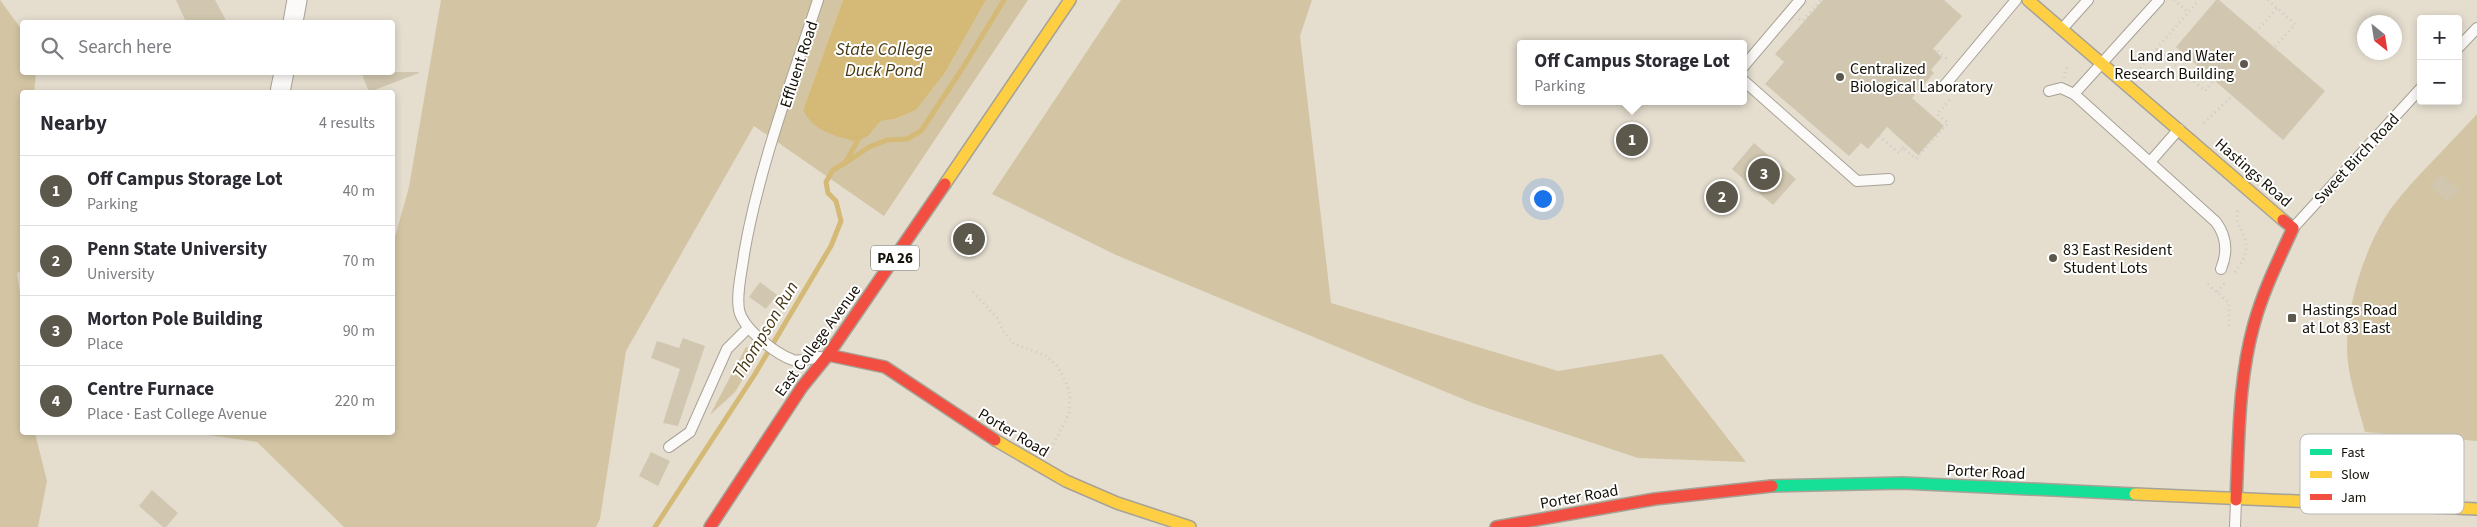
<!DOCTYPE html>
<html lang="en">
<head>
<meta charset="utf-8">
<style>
	:root { --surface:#fff; --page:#f7f7f7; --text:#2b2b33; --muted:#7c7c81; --line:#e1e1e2; --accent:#5d584c }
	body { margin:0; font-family:"Source Sans 3",sans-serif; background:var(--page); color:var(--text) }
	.controls { position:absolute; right:15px; top:15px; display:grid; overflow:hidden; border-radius:5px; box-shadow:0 2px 8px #0003 }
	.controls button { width:45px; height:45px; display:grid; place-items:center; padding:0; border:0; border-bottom:1px solid var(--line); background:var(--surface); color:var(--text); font:25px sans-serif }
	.compass { position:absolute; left:2357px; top:15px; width:45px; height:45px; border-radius:50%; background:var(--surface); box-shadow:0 2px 8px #0003; rotate:150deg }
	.you { position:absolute; left:1542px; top:198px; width:18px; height:18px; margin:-12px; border:4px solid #fff; border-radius:50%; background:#1a73e8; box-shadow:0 0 0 8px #1a73e833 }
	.badge { display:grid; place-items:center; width:32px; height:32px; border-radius:50%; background:var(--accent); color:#fff; font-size:16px; font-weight:700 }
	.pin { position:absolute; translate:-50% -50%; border:2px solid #fff; box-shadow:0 1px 5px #0006 }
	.popup { position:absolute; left:1517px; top:40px; width:230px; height:65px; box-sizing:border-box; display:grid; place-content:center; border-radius:5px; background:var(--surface); filter:drop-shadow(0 1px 4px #0005); font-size:16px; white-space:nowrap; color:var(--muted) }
	.popup b { font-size:19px; color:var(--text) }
	.popup::after { content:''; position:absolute; left:50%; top:100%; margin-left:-10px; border:10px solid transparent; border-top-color:var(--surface) }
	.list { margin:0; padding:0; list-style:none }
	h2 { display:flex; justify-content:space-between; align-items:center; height:65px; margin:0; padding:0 20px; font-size:21px }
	h2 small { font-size:16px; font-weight:400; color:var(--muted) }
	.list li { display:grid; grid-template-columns:32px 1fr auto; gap:15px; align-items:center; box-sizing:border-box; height:70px; padding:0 20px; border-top:1px solid var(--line) }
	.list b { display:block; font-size:19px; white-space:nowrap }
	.list p { margin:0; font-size:16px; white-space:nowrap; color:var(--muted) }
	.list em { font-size:16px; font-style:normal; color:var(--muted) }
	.icon { flex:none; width:28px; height:28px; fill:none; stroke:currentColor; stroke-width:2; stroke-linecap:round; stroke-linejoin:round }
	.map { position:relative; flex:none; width:2477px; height:527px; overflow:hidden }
	.search { position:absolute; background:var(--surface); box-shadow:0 2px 8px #0003; left:20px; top:20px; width:375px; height:55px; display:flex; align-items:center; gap:12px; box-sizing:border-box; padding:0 18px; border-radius:5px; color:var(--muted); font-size:19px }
	.panel { position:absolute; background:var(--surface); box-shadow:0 2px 8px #0003; left:20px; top:90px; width:375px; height:345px; border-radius:5px }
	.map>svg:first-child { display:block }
</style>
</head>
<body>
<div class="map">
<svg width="2477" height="527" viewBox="0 0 2477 527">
	<rect width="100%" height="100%" fill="#e5decf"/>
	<g fill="#d3c5a4">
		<polygon points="0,0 22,30 22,72 36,73 34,92 22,92 22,271 17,273 22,307 22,432 35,433 47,481 38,527 0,527"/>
		<polygon points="441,0 843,0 803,110 869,135 881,121 895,119 916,110 945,73 986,0 1028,0 884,216 754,126 626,351 600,519 596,527 344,527 257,442 193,433 392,432 393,244 409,187"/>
		<polygon points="1121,0 1312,0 1300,36 1331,303 1558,371 1662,354 1746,462 1638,458 1475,404 1116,255 992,194"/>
		<path d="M2477,114V441L2365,432C2358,405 2347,376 2347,347C2347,303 2366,243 2392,207C2416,176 2450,144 2477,114Z"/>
		<polygon points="746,347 759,350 747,363 746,374 735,392 710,415"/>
	</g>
	<path fill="#d4b977" d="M843,0H986L945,73L916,110L895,119L881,121L869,135L857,142C834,135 814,132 803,110Z"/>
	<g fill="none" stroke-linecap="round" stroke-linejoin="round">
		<g stroke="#d4b977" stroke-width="5">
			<polyline points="847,162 869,147 887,140 907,139 921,131 962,69 1004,0"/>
			<polyline points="655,527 755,374 831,246 841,221 836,201 828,193 826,182 833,170 845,163 857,142"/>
		</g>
	</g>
	<g fill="#d1c7b0">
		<polygon points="176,0 215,0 227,22 186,22"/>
		<polygon points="1823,0 1944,0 1962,16 1933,49 1942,57 1931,70 1934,73 1912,98 1944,126 1918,155 1887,127 1868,149 1861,143 1849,156 1765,84 1784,62 1775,54"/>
		<polygon points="2216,0 2219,0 2325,91 2283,140 2176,47"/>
		<polygon points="361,72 419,72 419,73 369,92"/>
		<polygon points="1754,143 1796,179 1773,205 1732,169"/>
		<polygon points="2441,174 2459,190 2448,202 2430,186"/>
		<polygon points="760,282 777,295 766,309 749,297"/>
		<polygon points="683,338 705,346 678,426 663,423 680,369 651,358 657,341 679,348"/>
		<polygon points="651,452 670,461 658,486 639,476"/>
		<polygon points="152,490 178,513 166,527 163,527 139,506"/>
	</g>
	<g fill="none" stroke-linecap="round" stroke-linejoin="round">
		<g stroke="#a7a296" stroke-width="12">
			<g id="lane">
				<path d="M818,0C791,83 759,167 744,254C742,272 736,292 739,310C743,329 776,354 793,360C800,362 812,358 820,357"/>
				<polyline points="2062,29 2088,0"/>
				<polyline points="2458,48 2477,28"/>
				<polyline points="1743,67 1800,0"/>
				<polyline points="1743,80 1857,181 1889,179"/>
				<polyline points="1944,86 2016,0"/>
				<path d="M2049,91L2061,88L2074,94L2216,222C2227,237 2228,252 2221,269"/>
				<polyline points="2074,94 2159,0"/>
				<polyline points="2150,162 2179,129"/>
				<polyline points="2294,227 2421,88"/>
				<polyline points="669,447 690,432 727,349 748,328"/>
				<polyline points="2235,527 2236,501"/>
			</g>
		</g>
		<g stroke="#a7a296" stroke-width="21">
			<g id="street">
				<polyline points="293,22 297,0"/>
				<polyline points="280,92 284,72"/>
			</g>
		</g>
		<g stroke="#a7a296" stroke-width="14">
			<polyline id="fast" points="1772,486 1903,483 2135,494"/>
		</g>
		<g stroke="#a7a296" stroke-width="14">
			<g id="slow">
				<polyline points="2028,0 2283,220"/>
				<polyline points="945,184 1070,0"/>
				<polyline points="995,440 1066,481 1117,503 1190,527"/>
				<polyline points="2135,494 2477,509"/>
			</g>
		</g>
		<g stroke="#a7a296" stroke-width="14">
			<g id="jam">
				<polyline points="828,355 885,367 995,440"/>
				<path d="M2236,500C2239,441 2238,381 2254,324C2263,291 2279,259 2293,228L2283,220"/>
				<polyline points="710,527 802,387 828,355 945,184"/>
				<polyline points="1496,527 1655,499 1772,486"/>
			</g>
		</g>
		<g stroke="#cdcbc7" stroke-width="3" stroke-dasharray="1 4" stroke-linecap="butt">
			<polyline points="2174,0 2188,12"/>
			<polyline points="2268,0 2295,24 2274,48"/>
			<polyline points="1799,19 1802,21 1821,0"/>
			<polyline points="2256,32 2277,8"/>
			<polyline points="2156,49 2205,91 2214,80"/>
			<polyline points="1935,51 1936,49 1949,61"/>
			<polyline points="2140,68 2199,0"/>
			<polyline points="2064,78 2068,64"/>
			<polyline points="2204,123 2232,96"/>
			<polyline points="1879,136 1899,153 1903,148 1916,159 1948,123 1937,114 1951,98"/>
			<polyline points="1903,148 1907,145"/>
			<path d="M2235,272C2262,238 2231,231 2238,210"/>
			<polyline points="2208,284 2229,303 2229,328"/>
			<polyline points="973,292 997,318 1004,332 1014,344 1047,356 1058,367 1066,382 1070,395 1069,414 1051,449"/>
			<polyline points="2217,292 2226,282"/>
		</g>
		<use href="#lane" stroke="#fbfaf8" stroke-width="10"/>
		<use href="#street" stroke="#fbfaf8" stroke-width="19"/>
		<use href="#fast" stroke="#16e098" stroke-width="11"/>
		<use href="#slow" stroke="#ffcf43" stroke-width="11"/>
		<use href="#jam" stroke="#f24e42" stroke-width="11"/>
	</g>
	<g fill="#5d584c" stroke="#fff" stroke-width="2">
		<circle cx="2244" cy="64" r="5"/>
		<circle cx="1840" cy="77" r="5"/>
		<circle cx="2053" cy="258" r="5"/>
		<rect x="2287" y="313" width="10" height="10" rx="2.5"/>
	</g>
	<g text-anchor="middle" stroke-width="4" stroke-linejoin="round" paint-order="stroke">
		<rect fill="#fff" stroke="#5a5851" stroke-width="1" x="871" y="245.5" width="48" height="25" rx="4"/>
		<g font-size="15" font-weight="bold" fill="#141006">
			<text x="895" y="263">PA 26</text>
		</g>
		<g font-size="16" fill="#141006" stroke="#fff" text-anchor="start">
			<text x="2234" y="61" text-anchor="end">Land and Water<tspan x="2234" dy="18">Research Building</tspan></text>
			<text x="1850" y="74">Centralized<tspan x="1850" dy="18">Biological Laboratory</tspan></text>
			<text x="2063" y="255">83 East Resident<tspan x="2063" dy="18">Student Lots</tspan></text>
			<text x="2302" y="315">Hastings Road<tspan x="2302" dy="18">at Lot 83 East</tspan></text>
		</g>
		<g font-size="16" fill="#141006" stroke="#fff">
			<text transform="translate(798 64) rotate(-72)" y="6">Effluent Road</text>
			<text transform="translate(2356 158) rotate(-47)" y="6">Sweet Birch Road</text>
			<text transform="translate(2254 172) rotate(41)" y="6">Hastings Road</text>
			<text transform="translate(817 340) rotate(-54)" y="6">East College Avenue</text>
			<text transform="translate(1014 432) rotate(31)" y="6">Porter Road</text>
			<text transform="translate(1986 471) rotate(3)" y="6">Porter Road</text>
			<text transform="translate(1579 496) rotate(-10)" y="6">Porter Road</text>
		</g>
		<g font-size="18" font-style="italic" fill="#483913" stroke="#fff">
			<text x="884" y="55">State College<tspan x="884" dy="21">Duck Pond</tspan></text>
			<text transform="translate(765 330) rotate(-59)" y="6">Thompson Run</text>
		</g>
	</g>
	<rect x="2300" y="434" width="164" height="80" rx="8" fill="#fff" stroke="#b8b7b4" stroke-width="1"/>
	<rect x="2310" y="449" width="22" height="6" fill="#16e098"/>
	<rect x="2310" y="471" width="22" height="7" fill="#ffcf43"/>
	<rect x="2310" y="494" width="22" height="6" fill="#f24e42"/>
	<g font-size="14" fill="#141006">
		<text x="2341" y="457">Fast</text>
		<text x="2341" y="479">Slow</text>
		<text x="2341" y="502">Jam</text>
	</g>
</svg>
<div class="controls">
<button>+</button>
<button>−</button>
</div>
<svg class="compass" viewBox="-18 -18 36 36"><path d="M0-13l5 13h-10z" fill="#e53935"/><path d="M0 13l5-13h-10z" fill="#7c7c81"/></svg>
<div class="you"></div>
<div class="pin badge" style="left:1632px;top:140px">1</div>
<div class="popup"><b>Off Campus Storage Lot</b>Parking</div>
<div class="pin badge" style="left:1722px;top:197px">2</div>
<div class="pin badge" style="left:1764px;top:174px">3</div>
<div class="pin badge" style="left:969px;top:239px">4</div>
<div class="search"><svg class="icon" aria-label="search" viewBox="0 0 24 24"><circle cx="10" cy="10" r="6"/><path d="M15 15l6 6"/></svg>Search here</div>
<section class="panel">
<h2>Nearby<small>4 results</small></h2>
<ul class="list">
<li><span class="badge">1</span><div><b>Off Campus Storage Lot</b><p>Parking</p></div><em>40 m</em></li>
<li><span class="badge">2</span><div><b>Penn State University</b><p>University</p></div><em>70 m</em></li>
<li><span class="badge">3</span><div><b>Morton Pole Building</b><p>Place</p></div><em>90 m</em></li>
<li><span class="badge">4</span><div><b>Centre Furnace</b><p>Place · East College Avenue</p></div><em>220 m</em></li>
</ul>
</section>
</div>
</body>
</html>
